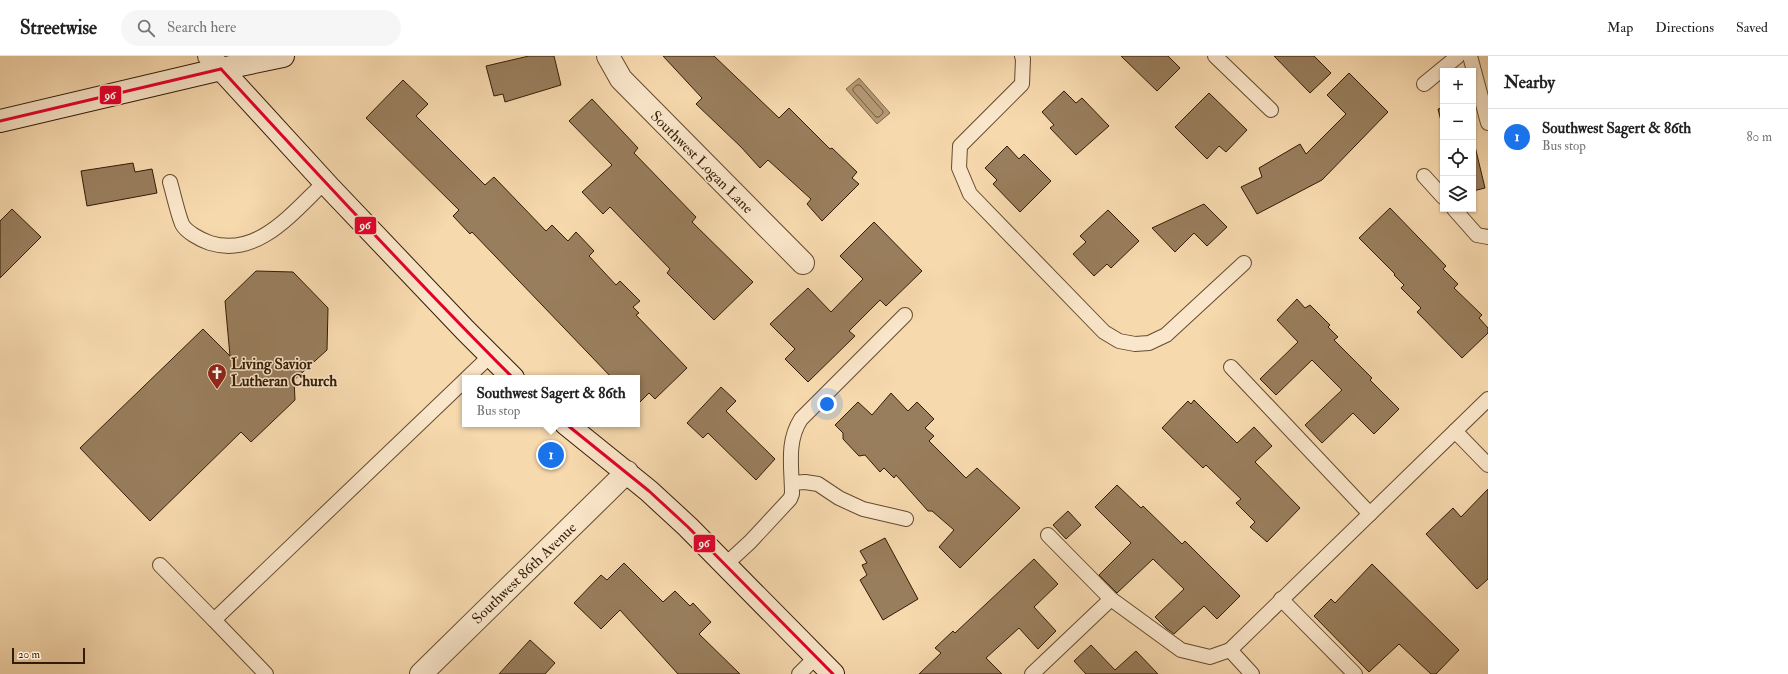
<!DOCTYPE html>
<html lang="en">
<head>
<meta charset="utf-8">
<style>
	:root { --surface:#fff; --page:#f6f6f6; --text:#222; --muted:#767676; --line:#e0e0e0; --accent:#1a73e8 }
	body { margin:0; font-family:"IM FELL Double Pica",serif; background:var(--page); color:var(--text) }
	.controls { position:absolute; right:12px; top:12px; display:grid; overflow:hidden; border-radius:0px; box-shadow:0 1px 3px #0004 }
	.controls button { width:36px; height:36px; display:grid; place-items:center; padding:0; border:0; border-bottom:1px solid var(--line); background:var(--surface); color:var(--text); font:20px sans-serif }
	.scale { position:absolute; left:12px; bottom:10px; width:73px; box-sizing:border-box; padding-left:4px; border:2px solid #331c05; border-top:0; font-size:11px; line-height:14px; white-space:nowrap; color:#331c05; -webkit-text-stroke:3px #fae6ca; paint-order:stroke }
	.you { position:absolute; left:827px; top:348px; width:14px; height:14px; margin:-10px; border:3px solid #fff; border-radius:50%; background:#1a73e8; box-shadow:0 0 0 6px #1a73e833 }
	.badge { display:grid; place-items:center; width:26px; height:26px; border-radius:50%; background:var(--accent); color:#fff; font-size:13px; font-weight:700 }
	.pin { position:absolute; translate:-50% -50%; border:2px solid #fff; box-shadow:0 1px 4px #0006 }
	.popup { position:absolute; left:462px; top:319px; width:178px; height:52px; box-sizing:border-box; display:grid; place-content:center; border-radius:0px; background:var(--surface); filter:drop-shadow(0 1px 3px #0005); font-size:13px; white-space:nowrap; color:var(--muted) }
	.popup b { font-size:15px; color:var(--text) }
	.popup::after { content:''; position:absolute; left:50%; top:100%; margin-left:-8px; border:8px solid transparent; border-top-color:var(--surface) }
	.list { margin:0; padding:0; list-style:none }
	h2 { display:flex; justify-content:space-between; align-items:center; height:52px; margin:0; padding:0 16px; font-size:17px }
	h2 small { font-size:13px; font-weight:400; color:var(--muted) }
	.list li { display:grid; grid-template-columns:26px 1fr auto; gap:12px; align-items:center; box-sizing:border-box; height:56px; padding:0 16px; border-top:1px solid var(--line) }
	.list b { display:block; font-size:15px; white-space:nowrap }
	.list p { margin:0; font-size:13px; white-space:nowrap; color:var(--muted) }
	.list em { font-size:13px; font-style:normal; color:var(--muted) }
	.icon { flex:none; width:22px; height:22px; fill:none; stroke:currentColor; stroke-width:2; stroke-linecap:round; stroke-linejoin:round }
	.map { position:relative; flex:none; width:1488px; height:618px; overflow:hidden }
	header { display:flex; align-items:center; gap:24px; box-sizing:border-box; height:56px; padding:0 20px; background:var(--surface); border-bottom:1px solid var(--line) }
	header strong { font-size:19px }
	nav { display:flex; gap:22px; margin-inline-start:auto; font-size:14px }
	.search { width:280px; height:36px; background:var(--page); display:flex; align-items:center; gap:10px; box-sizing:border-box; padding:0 14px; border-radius:22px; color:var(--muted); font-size:15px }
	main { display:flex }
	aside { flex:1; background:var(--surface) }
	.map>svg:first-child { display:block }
</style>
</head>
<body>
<header>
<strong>Streetwise</strong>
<div class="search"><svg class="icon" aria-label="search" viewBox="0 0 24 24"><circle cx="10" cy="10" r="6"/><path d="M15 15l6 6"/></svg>Search here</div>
<nav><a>Map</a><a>Directions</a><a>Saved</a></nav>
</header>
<main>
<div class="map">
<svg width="1488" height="618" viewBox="0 0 1488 618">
	<rect width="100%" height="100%" fill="#f7d9ae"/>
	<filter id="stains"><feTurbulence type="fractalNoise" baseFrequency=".005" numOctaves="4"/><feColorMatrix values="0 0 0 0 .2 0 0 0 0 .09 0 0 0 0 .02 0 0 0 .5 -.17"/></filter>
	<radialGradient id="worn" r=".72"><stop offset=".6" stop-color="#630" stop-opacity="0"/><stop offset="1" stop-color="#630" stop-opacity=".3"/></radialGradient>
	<polygon fill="#b49975" stroke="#806748" points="859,22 890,57 877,68 846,33"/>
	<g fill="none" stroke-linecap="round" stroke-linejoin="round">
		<polygon stroke="#745a3d" stroke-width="1" points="857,29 860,29 883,55 883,57 879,61 876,61 853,35 853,33"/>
	</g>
	<g fill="#997e5d" stroke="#331c05">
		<polygon points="529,0 554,0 561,29 505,46 503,38 494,40 486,10"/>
		<polygon points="663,0 714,0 779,62 789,52 830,93 832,92 857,116 852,122 859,128 822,165 807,148 811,143 768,104 760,112 741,91 696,48 702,42"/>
		<polygon points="1121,0 1168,0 1180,12 1157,35"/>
		<polygon points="1274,0 1314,0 1331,17 1310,37"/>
		<polygon points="1349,17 1388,56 1322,124 1257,158 1241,131 1262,121 1259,112 1300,88 1306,98 1346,58 1327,39"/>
		<polygon points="403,24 428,48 416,60 485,129 494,121 546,175 552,169 568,185 576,176 594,195 589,200 616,229 620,225 640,245 633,251 639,257 636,259 687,312 655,343 649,337 637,349 637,322 612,322 472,176 470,178 453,160 459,154 366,62"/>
		<polygon points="1064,35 1076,47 1082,42 1109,70 1076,99 1050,72 1054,69 1042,56"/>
		<polygon points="1209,37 1247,74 1226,96 1219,90 1207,103 1175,71"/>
		<polygon points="592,43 638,92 634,97 696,161 692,166 753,226 714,264 667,217 670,213 610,151 603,158 582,136 612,109 569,65"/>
		<polygon points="1443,52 1443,73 1438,53"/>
		<polygon points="1473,82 1485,132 1473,135"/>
		<polygon points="1007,90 1019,103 1024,98 1051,125 1020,156 993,128 997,124 985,112"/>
		<polygon points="133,107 135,116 152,113 157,137 87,150 81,115"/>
		<polygon points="1204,148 1227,171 1207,190 1194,177 1175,196 1152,172"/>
		<polygon points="1390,152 1446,210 1443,213 1458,228 1454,232 1482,259 1479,262 1488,272 1488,277 1462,302 1417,256 1421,252 1401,232 1404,229 1394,219 1395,218 1359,182"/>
		<polygon points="12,153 41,181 0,222 0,165"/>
		<polygon points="1108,154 1139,185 1111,212 1107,208 1094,220 1073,198 1086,186 1080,180"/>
		<polygon points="874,166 922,215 886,250 880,244 849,275 855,280 808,326 785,303 795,293 770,268 808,232 831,256 863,223 840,200"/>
		<polygon points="256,215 293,216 328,252 327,294 294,324 295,344 251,386 241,376 150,465 80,392 203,273 230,300 225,245"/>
		<polygon points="1297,243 1305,252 1310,249 1330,269 1328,271 1338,281 1334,284 1372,322 1370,324 1399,353 1374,378 1353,357 1322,387 1305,369 1342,334 1312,304 1276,339 1260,323 1298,286 1277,264"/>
		<polygon points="721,331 736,345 726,355 775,403 756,424 708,377 703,382 687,367"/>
		<polygon points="891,337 908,355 917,346 934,363 925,372 934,380 929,385 966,422 977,412 1020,452 960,512 939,491 954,474 932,455 928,455 896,419 894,422 884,412 880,416 865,399 859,400 843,383 843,377 835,369 858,346 872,359"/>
		<polygon points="1194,344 1237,387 1254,371 1272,390 1255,406 1300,452 1267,486 1250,471 1255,466 1236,447 1241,443 1206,409 1203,412 1162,372 1188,345 1191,348"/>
		<polygon points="1117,429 1141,452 1143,450 1182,488 1185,485 1240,540 1217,563 1204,550 1174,578 1166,572 1155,561 1184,533 1153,503 1117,537 1099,519 1131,487 1095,451"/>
		<polygon points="1488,433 1488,523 1477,533 1426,478 1453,452 1461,461"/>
		<polygon points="1068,455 1081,469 1066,483 1053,469"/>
		<polygon points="885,482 918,543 883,564 860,524 867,519 862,509 867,507 860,495"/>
		<polygon points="1034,503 1058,528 1034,551 1056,575 1038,593 1019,572 986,602 1002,618 919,618 941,597 935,592 953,575 955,577"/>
		<polygon points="624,507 663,546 675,535 690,550 693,547 711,566 699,578 740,618 678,618 620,554 601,573 574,547 601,519 607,524"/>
		<polygon points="1372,508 1459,594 1436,618 1431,618 1399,588 1369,616 1314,560 1331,543 1335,547"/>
		<polygon points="530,584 555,607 545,618 499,618"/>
		<polygon points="1091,589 1115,614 1136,595 1158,618 1086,618 1074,605"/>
	</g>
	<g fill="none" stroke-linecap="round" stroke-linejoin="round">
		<g stroke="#644b2f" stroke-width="16">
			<g id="service">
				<polyline points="1022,0 1023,3 1022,28 960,90 959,112 970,138 1104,276 1119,285 1135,288 1149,287 1166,279 1244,207"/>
				<polyline points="1215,0 1271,54"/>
				<polyline points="1470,0 1488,67"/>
				<polyline points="1424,28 1458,0"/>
				<polyline points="1424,120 1443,141"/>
				<path d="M170,126C174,140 177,155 182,168C186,176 201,184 210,187C258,202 293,156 325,126"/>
				<polyline points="1454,153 1477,179 1488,181"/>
				<polyline points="1231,311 1370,458"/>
				<polyline points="467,322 490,300"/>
				<polyline points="1455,375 1488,409"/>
				<polyline points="792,427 805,426 818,428 839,442 863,453 906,463"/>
				<polyline points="1048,479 1111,543 1181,594 1210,601 1230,594 1488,343"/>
				<polyline points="160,509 214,564"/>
				<path d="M725,509L750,486L790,443L792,438C792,412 786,386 801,363L905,259"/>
				<polyline points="1281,543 1355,618"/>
				<polyline points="1230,594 1252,618"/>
				<polyline points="266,618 214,564 465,324"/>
				<polyline points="799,618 816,601"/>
				<polyline points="1032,618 1111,543"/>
			</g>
		</g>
		<g stroke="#644b2f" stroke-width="24">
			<g id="minor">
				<polyline points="608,0 621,23 803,207"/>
				<polyline points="421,618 627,416"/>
			</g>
		</g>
		<g stroke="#644b2f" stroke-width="24">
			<polyline id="tertiary" points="209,0 221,13"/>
		</g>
		<g stroke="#331c05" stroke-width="24">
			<g id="secondary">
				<polyline points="221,13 329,131 465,274 513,322"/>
				<polyline points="0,65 221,13 283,0"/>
				<polyline points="566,368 649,435 688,471 833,618"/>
			</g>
		</g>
		<use href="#service" stroke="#fae6ca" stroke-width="14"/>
		<use href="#minor" stroke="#fae6ca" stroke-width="22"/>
		<use href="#tertiary" stroke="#fae6ca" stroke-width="22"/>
		<use href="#secondary" stroke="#fae6ca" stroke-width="22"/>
		<g stroke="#fae6ca" stroke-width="6">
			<g id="bus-1">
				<path d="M221,13C317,118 413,222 513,322"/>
				<polyline points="0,65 221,13"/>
				<polyline points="566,368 649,435 688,471 833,618"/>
			</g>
		</g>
		<use href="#bus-1" stroke="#e4002b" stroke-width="3"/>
	</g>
	<defs>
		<g id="church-pin" transform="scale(1)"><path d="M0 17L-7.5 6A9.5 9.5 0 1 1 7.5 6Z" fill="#8f2418" stroke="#fae6ca"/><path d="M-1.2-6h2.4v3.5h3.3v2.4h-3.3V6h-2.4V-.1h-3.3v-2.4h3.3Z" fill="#fff"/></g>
	</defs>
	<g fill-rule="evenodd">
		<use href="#church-pin" x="217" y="317"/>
	</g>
	<g text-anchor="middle" stroke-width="3" stroke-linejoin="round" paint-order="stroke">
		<g font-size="15" fill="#331c05" stroke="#fae6ca">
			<text transform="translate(702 106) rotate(45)" y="5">Southwest Logan Lane</text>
			<text transform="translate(524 517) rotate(-44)" y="5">Southwest 86th Avenue</text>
		</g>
		<g font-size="15" font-weight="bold" fill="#331c05" stroke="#fae6ca" text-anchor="start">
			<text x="231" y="313">Living Savior<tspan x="231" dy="17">Lutheran Church</tspan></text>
		</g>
	</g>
	<g stroke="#fae6ca" stroke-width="1.5">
		<rect x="99" y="29" width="23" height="20" rx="4" fill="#e4002b"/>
		<rect x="354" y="160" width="23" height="19" rx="4" fill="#e4002b"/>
		<rect x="693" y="478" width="23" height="19" rx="4" fill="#e4002b"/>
	</g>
	<g font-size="11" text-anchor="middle" font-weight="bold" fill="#fff">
		<text x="110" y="43">96</text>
		<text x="365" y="173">96</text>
		<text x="704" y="491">96</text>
	</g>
	<rect width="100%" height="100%" filter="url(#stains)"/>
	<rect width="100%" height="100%" fill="url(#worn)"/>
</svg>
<div class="controls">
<button>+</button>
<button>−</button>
<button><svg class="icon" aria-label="locate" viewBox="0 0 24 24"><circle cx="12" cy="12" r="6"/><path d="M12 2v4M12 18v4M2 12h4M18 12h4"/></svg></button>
<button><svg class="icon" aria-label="layers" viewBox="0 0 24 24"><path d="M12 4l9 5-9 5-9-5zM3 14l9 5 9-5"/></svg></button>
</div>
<div class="scale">20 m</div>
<div class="you"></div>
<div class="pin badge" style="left:551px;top:399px">1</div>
<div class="popup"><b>Southwest Sagert &amp; 86th</b>Bus stop</div>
</div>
<aside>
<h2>Nearby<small></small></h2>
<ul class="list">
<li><span class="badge">1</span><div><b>Southwest Sagert &amp; 86th</b><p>Bus stop</p></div><em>80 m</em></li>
</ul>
</aside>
</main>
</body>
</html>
